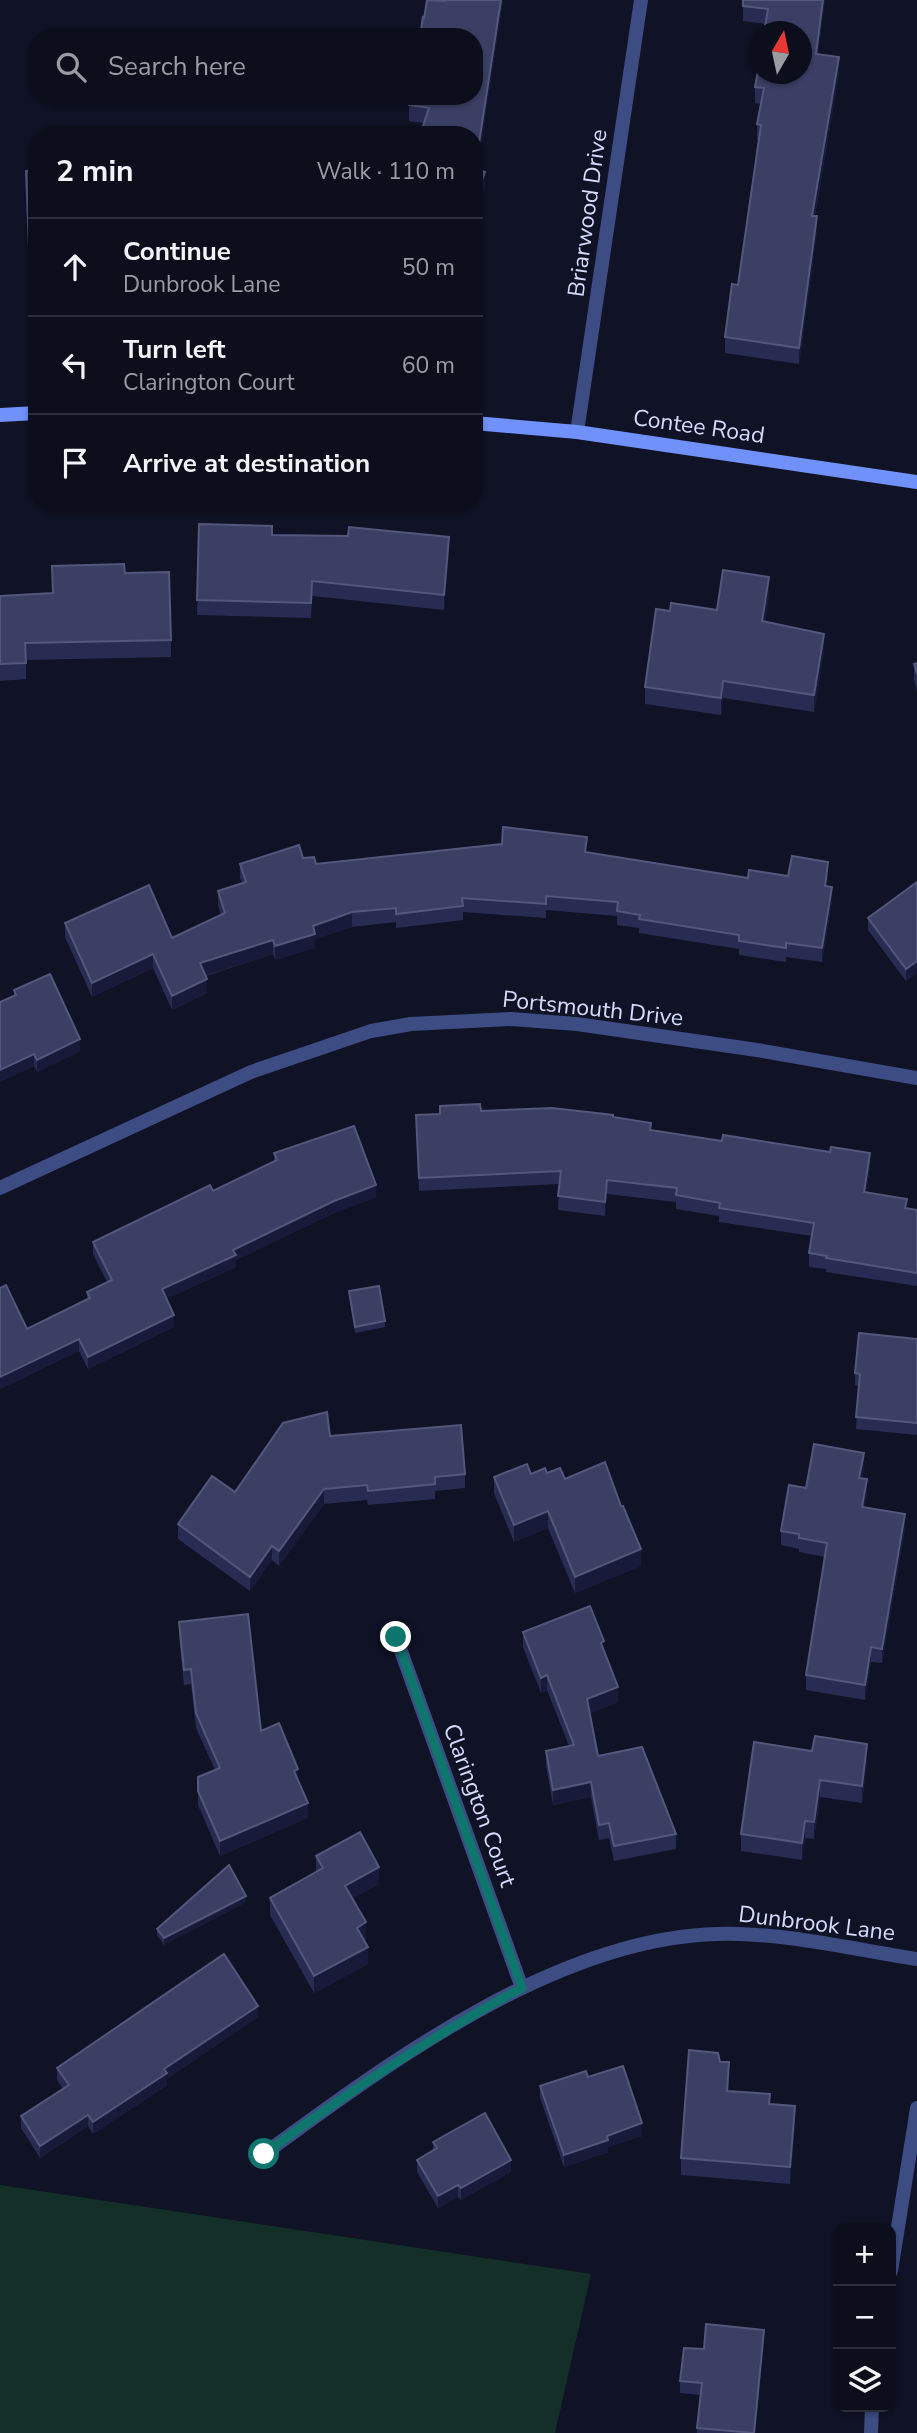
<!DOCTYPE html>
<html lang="en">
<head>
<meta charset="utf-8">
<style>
	:root { --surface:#0c0e1c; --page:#151725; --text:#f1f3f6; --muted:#9a9ca3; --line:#2c2e3b }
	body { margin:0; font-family:"Nunito Sans",sans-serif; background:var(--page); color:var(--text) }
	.controls { position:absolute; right:21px; bottom:21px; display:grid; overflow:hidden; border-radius:14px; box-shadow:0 2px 5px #0004 }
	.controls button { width:63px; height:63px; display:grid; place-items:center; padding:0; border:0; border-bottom:2px solid var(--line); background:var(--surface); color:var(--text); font:35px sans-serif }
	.compass { position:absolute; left:749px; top:21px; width:63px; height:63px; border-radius:50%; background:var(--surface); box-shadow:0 2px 5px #0004; rotate:9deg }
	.stop { position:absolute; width:21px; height:21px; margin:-16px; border:5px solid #0f766e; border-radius:50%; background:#fff }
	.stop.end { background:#0f766e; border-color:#fff; box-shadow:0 2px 7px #0008 }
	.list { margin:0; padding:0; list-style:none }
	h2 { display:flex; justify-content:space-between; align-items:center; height:91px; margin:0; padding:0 28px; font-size:30px }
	h2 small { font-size:23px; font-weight:400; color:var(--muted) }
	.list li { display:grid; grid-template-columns:46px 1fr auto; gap:21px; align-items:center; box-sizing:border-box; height:98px; padding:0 28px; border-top:2px solid var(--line) }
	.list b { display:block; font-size:26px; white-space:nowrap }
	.list p { margin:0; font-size:23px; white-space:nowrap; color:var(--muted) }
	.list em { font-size:23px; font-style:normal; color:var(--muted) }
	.icon { flex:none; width:38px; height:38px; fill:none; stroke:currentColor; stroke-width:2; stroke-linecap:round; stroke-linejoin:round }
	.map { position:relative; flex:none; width:917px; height:2433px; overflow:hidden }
	.search { position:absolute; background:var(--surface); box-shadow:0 2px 5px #0004; left:28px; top:28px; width:455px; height:77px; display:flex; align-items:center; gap:18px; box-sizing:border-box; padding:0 24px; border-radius:28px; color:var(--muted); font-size:26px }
	.panel { position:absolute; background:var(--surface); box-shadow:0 2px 5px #0004; left:28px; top:126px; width:455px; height:385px; border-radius:28px }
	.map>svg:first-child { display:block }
</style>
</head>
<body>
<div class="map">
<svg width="917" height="2433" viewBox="0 0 917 2433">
	<rect width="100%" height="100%" fill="#101225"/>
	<polygon fill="#132f27" points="0,2185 591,2274 555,2433 0,2433"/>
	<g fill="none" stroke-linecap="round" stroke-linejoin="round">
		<g stroke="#3d4c82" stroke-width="14">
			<polyline points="577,432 641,0"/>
			<polyline points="0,1188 251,1072 371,1031 411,1024 511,1019 577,1024 757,1050 917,1078"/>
			<polyline points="396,1637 522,1988"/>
			<path d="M264,2154C388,2063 557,1938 717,1934C784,1932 851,1949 917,1959"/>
			<polyline points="891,2271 917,2108"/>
			<polyline points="871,2433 872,2407"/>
		</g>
		<g stroke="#7091fa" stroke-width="14">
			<polyline points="0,415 37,413"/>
			<polyline points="474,423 577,432 917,482"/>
		</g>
	</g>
	<g fill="#292c52">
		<polygon points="445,0 503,0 477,170 485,189 424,123 409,121 409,105 424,19 445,1"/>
		<polygon points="743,0 825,0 818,54 839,73 815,216 817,232 799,364 725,353 725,337 738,285 759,140 757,140 757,124 761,104 755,103 755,87 765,24 743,21"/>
		<polygon points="37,170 37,263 29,263 26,171"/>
		<polygon points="199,524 272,535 449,552 444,610 312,596 311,618 197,615"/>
		<polygon points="125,573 171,640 171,657 26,660 26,679 0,681 0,596 52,593"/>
		<polygon points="769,594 765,622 824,651 814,712 723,698 721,715 645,704 645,687 717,610"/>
		<polygon points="917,663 917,691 914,681 914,664"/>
		<polygon points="587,852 748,878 828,876 827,886 832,901 822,962 786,957 786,962 739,955 739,949 639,933 639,928 617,925 617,916 546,910 546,918 463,912 463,920 396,928 396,922 352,927 315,939 315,948 275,960 273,954 206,976 207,993 172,1010 153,968 92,997 65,937 65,923 172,938 221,915 218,905 218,891 242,883 240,878 240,864 303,858 316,864"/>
		<polygon points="917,882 917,973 906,981 868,930 868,918"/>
		<polygon points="14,990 80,1051 37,1072 34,1066 0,1082 0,1002 14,996"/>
		<polygon points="481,1111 613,1117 651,1130 870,1167 866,1192 907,1208 917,1210 917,1286 826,1272 826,1269 809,1267 809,1253 812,1236 719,1222 719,1216 676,1209 676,1202 607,1194 605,1216 558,1210 559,1184 419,1191 416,1115"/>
		<polygon points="274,1153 376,1197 334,1213 236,1260 236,1267 166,1299 174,1327 88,1369 79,1351 0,1389 0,1288 27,1329 87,1299 87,1292 107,1282 93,1254 93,1242 213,1191 274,1161"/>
		<polygon points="349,1291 385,1321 385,1327 355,1333"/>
		<polygon points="917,1339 917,1435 856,1429 858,1386 855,1385 855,1373"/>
		<polygon points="330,1436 465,1474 465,1488 435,1491 435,1499 368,1505 367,1500 324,1504 279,1566 272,1560 250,1591 178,1539 178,1524 235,1492"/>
		<polygon points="864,1468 862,1478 867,1494 864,1507 905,1529 882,1663 871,1662 865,1700 806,1690 806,1675 825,1557 799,1552 799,1549 781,1545 781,1531 806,1488"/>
		<polygon points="547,1473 565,1479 641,1566 575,1593 548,1528 514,1542 494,1493 494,1477"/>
		<polygon points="179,1622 298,1780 308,1818 220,1856 198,1805 198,1777 215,1770 196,1728 191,1684 184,1685 179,1637"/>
		<polygon points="523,1632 604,1652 618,1702 590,1713 598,1756 676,1834 676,1849 614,1861 609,1838 599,1840 591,1797 553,1805 546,1766 546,1751 569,1746 547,1690 541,1693 523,1647"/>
		<polygon points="754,1742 867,1761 862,1803 820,1797 814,1839 805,1838 802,1860 741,1851 741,1834"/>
		<polygon points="316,1856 379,1884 353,1898 366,1939 364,1940 368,1964 314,1993 270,1915 270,1898 316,1872"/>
		<polygon points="246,1902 164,1945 157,1935 157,1929"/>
		<polygon points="258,2017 167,2079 167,2085 93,2134 88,2126 40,2158 21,2128 21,2116 63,2089 57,2080 57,2068"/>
		<polygon points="720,2062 729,2079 728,2091 770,2104 795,2123 790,2184 681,2175 681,2158"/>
		<polygon points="588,2077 642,2136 608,2147 608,2152 564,2167 540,2098 540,2086"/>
		<polygon points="433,2142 511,2172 461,2200 458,2197 438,2208 417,2172 417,2160 433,2150"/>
		<polygon points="764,2342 755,2433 697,2433 701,2395 680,2393 680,2381 704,2349"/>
	</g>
	<g fill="#171a38">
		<polygon points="501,0 503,0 475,185 475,169"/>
		<polygon points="823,0 825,0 816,69 816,54"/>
		<polygon points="839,57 839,73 812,232 812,216"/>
		<polygon points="485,172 485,189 474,217 474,201"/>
		<polygon points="817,216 817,232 799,364 799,348"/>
		<polygon points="449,537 449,552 444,610 444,595"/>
		<polygon points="769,577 769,594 762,638 762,621"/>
		<polygon points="824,634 824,651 814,712 814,695"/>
		<polygon points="723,681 723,698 721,715 721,698"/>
		<polygon points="828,862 828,876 825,900 825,886"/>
		<polygon points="832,887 832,901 822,962 822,948"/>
		<polygon points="352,912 352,927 315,939 315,948 275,960 275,946 313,926"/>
		<polygon points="273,940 273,954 200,977 200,963"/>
		<polygon points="153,954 153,968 92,997 92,983"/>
		<polygon points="917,961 917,973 906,981 906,969"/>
		<polygon points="207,979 207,993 172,1010 172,996"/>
		<polygon points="80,1039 80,1051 37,1072 37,1060"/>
		<polygon points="34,1054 34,1066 0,1082 0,1070"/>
		<polygon points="870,1153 870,1167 864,1206 864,1192"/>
		<polygon points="607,1180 607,1194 605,1216 605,1202"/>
		<polygon points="376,1185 376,1197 334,1213 236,1260 236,1267 162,1301 162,1289 233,1250 334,1201"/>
		<polygon points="174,1315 174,1327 88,1369 88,1357"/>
		<polygon points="79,1339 79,1351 0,1389 0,1377"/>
		<polygon points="864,1453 864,1468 859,1493 859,1478"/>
		<polygon points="867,1479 867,1494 862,1521 862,1507"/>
		<polygon points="324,1489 324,1504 279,1566 279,1551"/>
		<polygon points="548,1511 548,1528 514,1542 514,1525"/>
		<polygon points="905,1514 905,1529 882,1663 882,1649"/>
		<polygon points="272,1546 272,1560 250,1591 250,1577"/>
		<polygon points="641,1549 641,1566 575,1593 575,1577"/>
		<polygon points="871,1647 871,1662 865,1700 865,1685"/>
		<polygon points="547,1675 547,1690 541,1693 541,1678"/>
		<polygon points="618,1687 618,1702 587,1714 587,1699"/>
		<polygon points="867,1744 867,1761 862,1803 862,1786"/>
		<polygon points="298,1769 298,1783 294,1771"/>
		<polygon points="820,1780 820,1797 814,1839 814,1822"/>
		<polygon points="591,1782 591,1797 553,1805 553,1790"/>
		<polygon points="308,1803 308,1818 220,1856 220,1841"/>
		<polygon points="805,1821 805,1838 802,1860 802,1843"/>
		<polygon points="379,1867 379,1884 345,1902 345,1886"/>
		<polygon points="246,1896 246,1902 164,1945 164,1938"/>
		<polygon points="366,1922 366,1939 357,1945 357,1928"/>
		<polygon points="368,1947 368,1964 314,1993 314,1976"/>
		<polygon points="258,2006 258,2017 167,2079 167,2085 93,2134 93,2122 164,2069"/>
		<polygon points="729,2062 729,2079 727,2108 727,2091"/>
		<polygon points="795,2106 795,2123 790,2184 790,2167"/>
		<polygon points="88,2115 88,2126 40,2158 40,2146"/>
		<polygon points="642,2123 642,2136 608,2147 608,2152 564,2167 564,2155 607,2136"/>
		<polygon points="511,2160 511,2172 461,2200 461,2188"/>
		<polygon points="458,2185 458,2197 438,2208 438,2196"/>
		<polygon points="764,2330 764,2342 755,2433 754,2433"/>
	</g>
	<g fill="#3b3f64" stroke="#54577c" stroke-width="2">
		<polygon points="427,0 445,1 445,0 501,0 475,169 485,172 474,201 474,135 420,135 429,108 409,105 411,96 474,96 474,37 420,37 423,16 424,19"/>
		<polygon points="743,0 823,0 816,54 839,57 812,216 817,216 799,348 725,337 732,284 738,285 761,125 757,124 764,88 755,87 760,60 760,74 802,74 802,32 764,32 768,9 743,6"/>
		<polygon points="37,170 37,246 29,247 26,171"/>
		<polygon points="199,524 272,526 272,535 348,536 349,527 449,537 444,595 312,581 311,603 197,600"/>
		<polygon points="124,564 125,573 169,572 171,640 25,643 26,663 0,664 0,596 53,593 52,566"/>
		<polygon points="723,570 769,577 762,621 824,634 814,695 723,681 721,698 645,687 656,609 670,611 671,603 717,610"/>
		<polygon points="917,663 917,674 914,664"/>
		<polygon points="503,827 587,837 585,852 748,878 749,870 788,876 792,856 828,862 825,886 832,887 822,948 786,943 786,948 739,941 739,935 639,919 640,915 617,911 618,902 546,896 546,904 462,898 463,906 396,914 396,908 352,912 313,926 315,934 275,946 273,940 200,963 207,979 172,996 153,954 92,983 65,923 149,885 172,938 225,913 218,891 246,882 240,864 299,845 303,858 314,857 316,864 502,844"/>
		<polygon points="917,882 917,961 906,969 868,918"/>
		<polygon points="50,974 80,1039 37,1060 34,1054 0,1070 0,1002 16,995 14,990"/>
		<polygon points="480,1104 481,1111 552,1108 613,1115 613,1117 651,1123 650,1130 722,1141 723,1135 830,1152 831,1147 870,1153 864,1192 907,1199 905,1208 917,1210 917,1273 826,1258 827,1256 809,1253 814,1223 719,1208 720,1203 676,1195 677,1188 607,1180 605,1202 558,1196 561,1171 419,1178 416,1115 440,1114 440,1106"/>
		<polygon points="354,1126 376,1185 334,1201 233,1250 236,1255 162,1289 174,1315 88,1357 79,1339 0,1377 0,1288 6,1285 27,1329 90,1298 87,1292 112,1280 93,1242 210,1185 213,1191 277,1160 274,1153"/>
		<polygon points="379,1286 385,1321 355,1327 349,1291"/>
		<polygon points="859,1333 917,1339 917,1423 856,1417 860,1374 855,1373"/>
		<polygon points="327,1412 330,1436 461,1425 465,1474 435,1477 435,1484 368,1491 367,1485 324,1489 279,1551 272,1546 250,1577 178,1524 212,1476 235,1492 283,1423"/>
		<polygon points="814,1444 864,1453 859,1478 867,1479 862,1507 905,1514 882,1649 871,1647 865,1685 806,1675 827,1543 799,1538 799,1534 781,1531 789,1485 806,1488"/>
		<polygon points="605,1462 621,1506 623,1506 641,1549 575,1577 548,1511 514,1525 494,1477 527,1464 531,1474 545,1468 547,1473 560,1468 565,1479"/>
		<polygon points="590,1606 604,1641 601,1643 618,1687 587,1699 598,1756 642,1747 676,1834 614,1846 609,1823 599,1825 591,1782 553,1790 546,1751 574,1745 547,1675 541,1678 523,1632"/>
		<polygon points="248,1614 261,1731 279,1723 298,1769 294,1771 308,1803 220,1841 198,1791 198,1777 220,1768 196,1713 191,1669 184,1670 179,1622"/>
		<polygon points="815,1736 867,1744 862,1786 820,1780 814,1822 805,1821 802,1843 741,1834 754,1742 812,1751"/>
		<polygon points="360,1832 379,1867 345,1886 366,1922 357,1928 368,1947 314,1976 270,1898 323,1868 316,1856"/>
		<polygon points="229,1865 246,1896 164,1938 157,1929"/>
		<polygon points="224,1954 258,2006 164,2069 167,2073 93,2122 88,2115 40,2146 21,2116 69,2085 57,2068"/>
		<polygon points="689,2050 718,2053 720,2062 729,2062 727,2091 770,2094 769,2104 795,2106 790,2167 681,2158"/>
		<polygon points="623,2066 642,2123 607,2136 608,2140 564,2155 540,2086 586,2071 588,2077"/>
		<polygon points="485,2113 511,2160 461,2188 458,2185 438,2196 417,2160 437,2148 433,2142"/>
		<polygon points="706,2324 764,2330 754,2433 697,2428 702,2383 680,2381 684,2348 704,2349"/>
	</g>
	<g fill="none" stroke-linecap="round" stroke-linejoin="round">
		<path stroke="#0f766e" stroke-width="9" d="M264,2154C347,2093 431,2036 522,1988L396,1637"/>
	</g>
	<g text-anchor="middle" stroke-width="5" stroke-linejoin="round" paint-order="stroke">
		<g font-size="23" fill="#d5dbfd" stroke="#101225">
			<text transform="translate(587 213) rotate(-82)" y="8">Briarwood Drive</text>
			<text transform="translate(699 426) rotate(8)" y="8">Contee Road</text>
			<text transform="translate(593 1008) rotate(6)" y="8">Portsmouth Drive</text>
			<text transform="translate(480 1805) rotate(70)" y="8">Clarington Court</text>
			<text transform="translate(817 1923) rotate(7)" y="8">Dunbrook Lane</text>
		</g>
	</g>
</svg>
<div class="controls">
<button>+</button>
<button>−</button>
<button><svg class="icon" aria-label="layers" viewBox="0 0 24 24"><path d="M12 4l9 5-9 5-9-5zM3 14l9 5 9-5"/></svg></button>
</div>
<svg class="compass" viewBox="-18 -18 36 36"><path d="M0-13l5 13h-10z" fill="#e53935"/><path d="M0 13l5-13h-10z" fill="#9a9ca3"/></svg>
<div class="stop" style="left:264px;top:2154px"></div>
<div class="stop end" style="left:396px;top:1637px"></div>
<div class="search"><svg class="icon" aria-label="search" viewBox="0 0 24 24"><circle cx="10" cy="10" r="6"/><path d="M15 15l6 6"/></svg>Search here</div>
<section class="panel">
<h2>2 min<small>Walk · 110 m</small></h2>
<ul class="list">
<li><svg class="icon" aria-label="ahead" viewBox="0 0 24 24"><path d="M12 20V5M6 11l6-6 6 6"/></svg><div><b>Continue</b><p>Dunbrook Lane</p></div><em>50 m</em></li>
<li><svg class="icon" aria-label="left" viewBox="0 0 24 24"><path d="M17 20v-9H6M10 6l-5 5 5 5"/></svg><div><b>Turn left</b><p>Clarington Court</p></div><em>60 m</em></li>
<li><svg class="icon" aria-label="arrive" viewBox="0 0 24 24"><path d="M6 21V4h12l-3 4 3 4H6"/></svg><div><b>Arrive at destination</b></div></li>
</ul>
</section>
</div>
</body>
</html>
